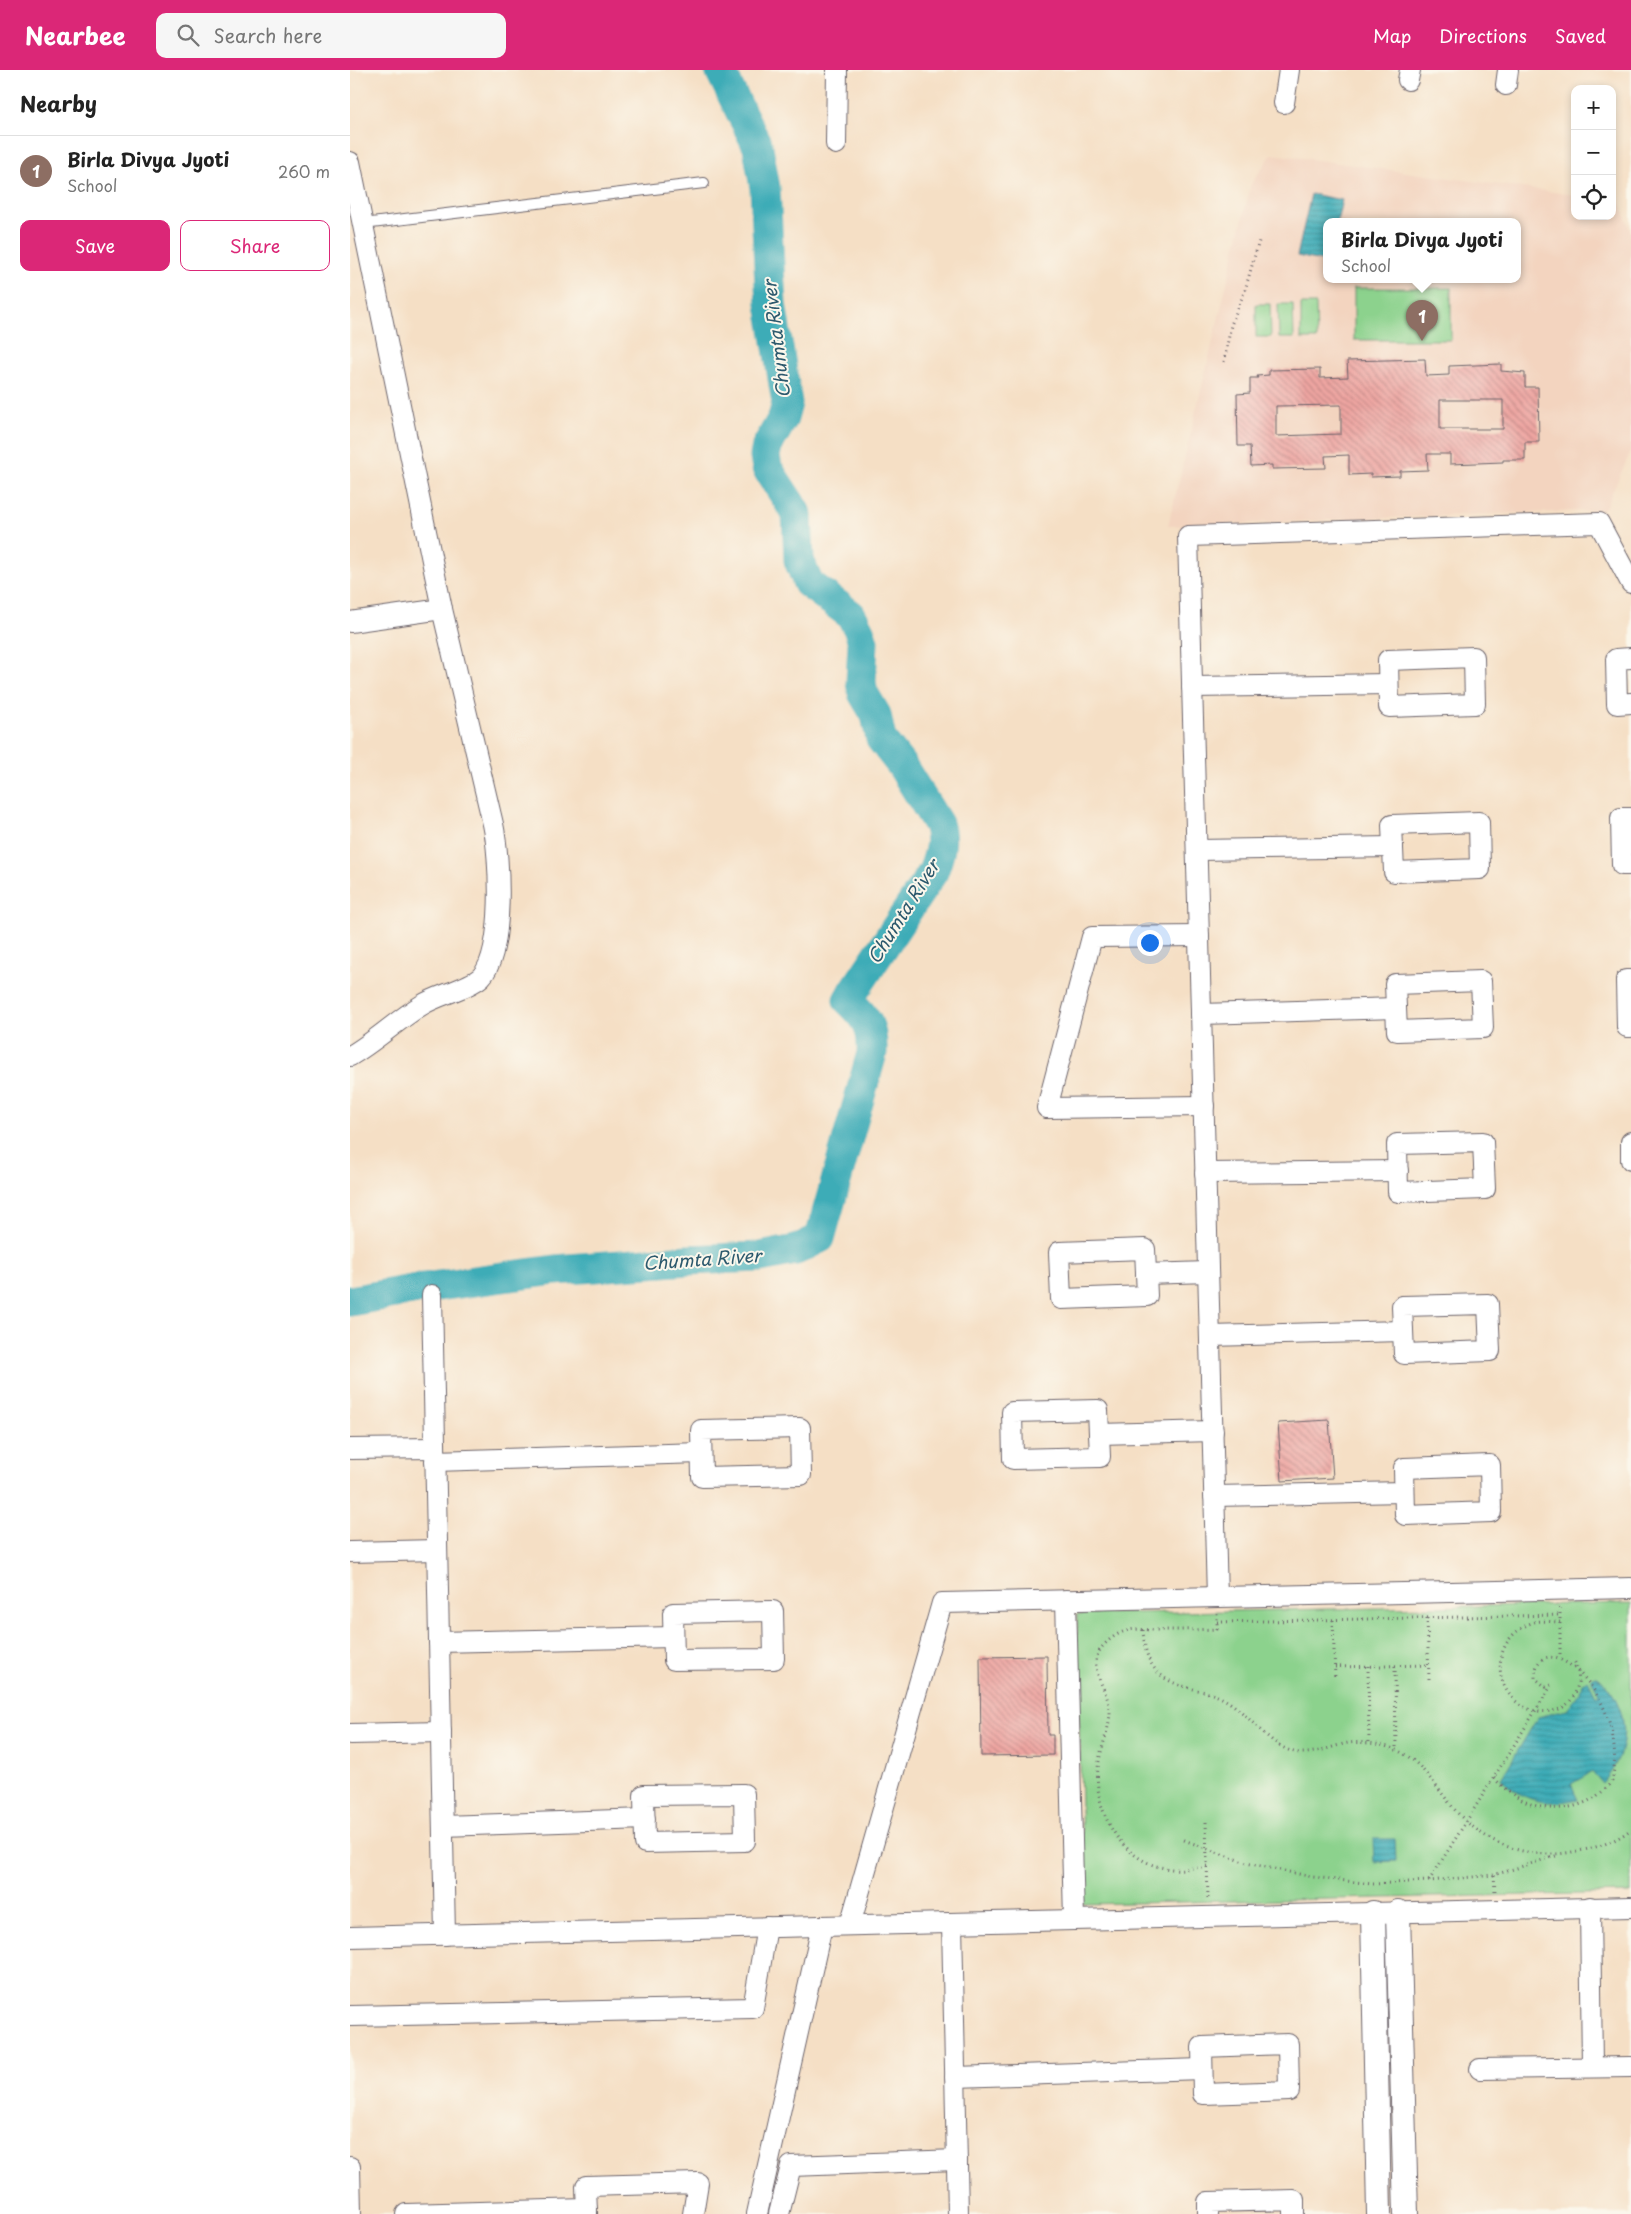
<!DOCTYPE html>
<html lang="en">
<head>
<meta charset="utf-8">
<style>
	:root { --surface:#fff; --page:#f6f6f6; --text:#222; --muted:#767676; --line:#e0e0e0; --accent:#db2777 }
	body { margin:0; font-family:"Playpen Sans",sans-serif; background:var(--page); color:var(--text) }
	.controls { position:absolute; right:15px; top:15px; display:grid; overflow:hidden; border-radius:10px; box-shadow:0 2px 8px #0003 }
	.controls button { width:45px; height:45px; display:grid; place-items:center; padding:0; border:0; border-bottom:1px solid var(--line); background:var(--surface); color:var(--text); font:25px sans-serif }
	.you { position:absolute; left:799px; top:872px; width:18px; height:18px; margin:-12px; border:4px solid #fff; border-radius:50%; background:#1a73e8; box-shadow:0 0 0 8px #1a73e833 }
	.badge { display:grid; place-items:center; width:32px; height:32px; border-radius:50%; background:var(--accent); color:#fff; font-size:16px; font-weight:700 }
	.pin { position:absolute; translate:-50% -41px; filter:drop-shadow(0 1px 2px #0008) }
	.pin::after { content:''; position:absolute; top:26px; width:18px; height:15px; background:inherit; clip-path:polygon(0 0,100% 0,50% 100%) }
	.popup { position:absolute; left:973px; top:148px; width:198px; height:65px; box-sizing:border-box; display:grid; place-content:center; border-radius:10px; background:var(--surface); filter:drop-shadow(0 1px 4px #0005); font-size:16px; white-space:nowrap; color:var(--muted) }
	.popup b { font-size:19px; color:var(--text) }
	.popup::after { content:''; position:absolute; left:50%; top:100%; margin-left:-10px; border:10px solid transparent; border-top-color:var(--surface) }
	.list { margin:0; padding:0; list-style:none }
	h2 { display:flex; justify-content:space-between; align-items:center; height:65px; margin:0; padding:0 20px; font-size:21px }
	h2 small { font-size:16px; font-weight:400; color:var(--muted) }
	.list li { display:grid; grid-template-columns:32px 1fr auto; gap:15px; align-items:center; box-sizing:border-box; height:70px; padding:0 20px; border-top:1px solid var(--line) }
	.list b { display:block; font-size:19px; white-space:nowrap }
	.list p { margin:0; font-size:16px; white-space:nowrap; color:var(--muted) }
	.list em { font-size:16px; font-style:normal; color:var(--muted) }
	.actions { display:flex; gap:10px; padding:15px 20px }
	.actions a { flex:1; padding:11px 0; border:1px solid var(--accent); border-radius:10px; text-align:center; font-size:18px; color:var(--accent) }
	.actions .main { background:var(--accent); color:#fff }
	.icon { flex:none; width:28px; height:28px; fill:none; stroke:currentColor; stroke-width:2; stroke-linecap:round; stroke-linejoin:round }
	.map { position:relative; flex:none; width:1281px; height:2144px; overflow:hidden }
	header { display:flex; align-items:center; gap:30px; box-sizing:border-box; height:70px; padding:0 25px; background:var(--accent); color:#fff }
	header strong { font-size:24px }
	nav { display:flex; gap:28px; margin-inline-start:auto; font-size:18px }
	.search { width:350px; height:45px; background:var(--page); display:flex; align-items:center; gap:12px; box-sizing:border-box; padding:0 18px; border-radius:10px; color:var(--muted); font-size:19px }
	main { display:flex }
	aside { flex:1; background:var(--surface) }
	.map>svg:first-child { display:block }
</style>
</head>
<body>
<header>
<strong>Nearbee</strong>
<div class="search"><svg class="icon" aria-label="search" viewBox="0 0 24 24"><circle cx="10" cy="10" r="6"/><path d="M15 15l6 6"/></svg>Search here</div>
<nav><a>Map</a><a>Directions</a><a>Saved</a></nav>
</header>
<main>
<aside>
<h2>Nearby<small></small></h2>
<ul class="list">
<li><span class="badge" style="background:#8d6e63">1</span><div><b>Birla Divya Jyoti</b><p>School</p></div><em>260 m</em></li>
</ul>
<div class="actions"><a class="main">Save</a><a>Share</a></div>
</aside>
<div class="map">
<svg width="1281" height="2144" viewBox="0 0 1281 2144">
	<defs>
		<pattern id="water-rules" width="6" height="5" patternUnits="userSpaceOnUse" patternTransform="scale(1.25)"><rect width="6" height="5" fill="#3cacb7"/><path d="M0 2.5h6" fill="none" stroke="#328c96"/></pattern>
		<pattern id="building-back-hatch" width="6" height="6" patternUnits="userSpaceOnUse" patternTransform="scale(1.25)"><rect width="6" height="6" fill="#eea5a1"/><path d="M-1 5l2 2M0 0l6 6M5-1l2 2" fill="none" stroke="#c08684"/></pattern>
	</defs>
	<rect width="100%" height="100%" fill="#fbf7ec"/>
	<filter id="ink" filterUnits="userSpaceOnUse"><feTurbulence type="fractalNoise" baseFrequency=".02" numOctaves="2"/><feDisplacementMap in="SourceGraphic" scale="10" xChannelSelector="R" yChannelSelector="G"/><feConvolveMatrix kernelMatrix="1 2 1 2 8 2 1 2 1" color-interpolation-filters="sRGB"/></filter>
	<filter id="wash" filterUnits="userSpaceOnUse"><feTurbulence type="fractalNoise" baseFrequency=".0096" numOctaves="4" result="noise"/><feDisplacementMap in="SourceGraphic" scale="20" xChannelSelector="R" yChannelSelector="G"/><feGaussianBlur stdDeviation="1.12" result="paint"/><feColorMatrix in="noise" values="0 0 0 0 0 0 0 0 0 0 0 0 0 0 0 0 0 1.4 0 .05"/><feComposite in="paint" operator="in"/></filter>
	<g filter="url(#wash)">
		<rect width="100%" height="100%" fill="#f5dfc5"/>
		<path fill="#f3d4bf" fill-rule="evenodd" d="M922,84L1225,125V146H1262V130L1270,131L1281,162V381L1254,440L818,456L901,114ZM977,152H1167V210H977Z"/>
		<g fill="#8cd28d" stroke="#577a64">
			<rect x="1004" y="218" width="97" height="52"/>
			<polygon points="906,234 920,234 921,267 906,267"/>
			<polygon points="928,234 943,234 944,268 929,268"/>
			<polygon points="951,234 966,234 967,269 951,269"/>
			<polygon points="1281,1533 1281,1823 733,1834 727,1544"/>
		</g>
		<g fill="url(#water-rules)" stroke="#2f6779">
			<polygon points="961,124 992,130 987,152 977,152 977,192 947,186"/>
			<path d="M1246,1606C1254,1611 1259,1618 1264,1626C1281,1657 1275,1687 1252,1714L1242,1702L1221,1714L1228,1729C1196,1736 1174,1732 1151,1709L1188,1647L1217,1640L1231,1622L1233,1613L1238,1610L1246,1626L1249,1624L1241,1608Z"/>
			<polygon points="1023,1769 1045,1769 1046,1791 1024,1792"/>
		</g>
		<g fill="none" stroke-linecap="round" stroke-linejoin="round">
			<path stroke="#3cacb7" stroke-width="31" d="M0,1231L73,1218L205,1200L338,1190L410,1187L446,1180L470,1168L522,983C523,956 517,948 498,930L583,802C589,786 594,771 588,754L552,696L531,669L526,645L513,623L511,612L513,572L509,560L501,545L458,513L449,490L447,444L417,398L415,386L417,376L433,348L437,333L421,234L415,118L408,77L370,0"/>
		</g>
		<g id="blocks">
			<g fill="url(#building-back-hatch)" fill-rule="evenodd">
				<path d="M1075,289L1076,306L1099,305V296L1151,294V301L1175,303V317H1188L1189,372H1175V390H1153V392L1100,394V384H1077L1078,400L1050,401V406L1021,407V404L999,405V385L975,386L976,398L922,399V395L901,396L900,376H888L887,324L900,323V308H908L907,306L919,305V300L970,299V308L998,307L997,291ZM1090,330H1153V359H1090ZM991,335V364L926,366V336Z"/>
				<polygon points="979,1350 983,1408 932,1411 928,1353"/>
				<polygon points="697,1586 698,1665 703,1665 703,1685 631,1686 630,1587"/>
			</g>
		</g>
	</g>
	<g filter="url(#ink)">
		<use href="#blocks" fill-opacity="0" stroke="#6c646b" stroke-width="1"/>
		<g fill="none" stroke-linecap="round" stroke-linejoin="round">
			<g stroke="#6c646b" stroke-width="12">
				<polyline id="service" points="13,154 354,113"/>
			</g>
			<g stroke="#6c646b" stroke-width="22">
				<g id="minor">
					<polyline points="1058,10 1060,0"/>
					<polyline points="1156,15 1158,0"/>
					<polyline points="934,33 939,0"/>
					<polyline points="486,74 487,0"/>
					<path d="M0,92L92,539L143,754C150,786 155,883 131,907C119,918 88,925 72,935C47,950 26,971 0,986"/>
					<polyline points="0,552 92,539"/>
					<polygon points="1124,587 1125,634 1039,637 1038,590"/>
					<polyline points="1281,588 1266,589 1267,634 1281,633"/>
					<polyline points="842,617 1038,614"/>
					<polyline points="1281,748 1271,748 1272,795 1281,795"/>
					<polygon points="1129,752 1130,799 1044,802 1042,755"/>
					<polyline points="847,780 1043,777"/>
					<polyline points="849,866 742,867 697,1038 854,1036"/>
					<polyline points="1281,910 1276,910 1277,957 1281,957"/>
					<polygon points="1131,911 1133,958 1047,961 1045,914"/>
					<polyline points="851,944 1046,938"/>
					<polygon points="1133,1072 1135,1119 1048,1122 1047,1074"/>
					<polyline points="1281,1072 1281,1090"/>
					<polyline points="855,1103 1048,1101"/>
					<polygon points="795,1179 797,1226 711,1229 709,1182"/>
					<polyline points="796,1204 858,1202"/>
					<polyline points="82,1225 95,1865"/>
					<polygon points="1138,1234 1140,1281 1054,1284 1052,1236"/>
					<polyline points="860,1266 1053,1261"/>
					<polygon points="748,1340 750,1387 663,1389 662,1342"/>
					<polygon points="450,1358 451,1405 352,1407 351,1360"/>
					<polyline points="749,1364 863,1361"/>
					<polyline points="0,1379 85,1378"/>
					<polyline points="85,1391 351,1383"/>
					<polygon points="1140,1395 1141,1442 1055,1445 1054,1398"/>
					<polyline points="864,1426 1054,1422"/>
					<polyline points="0,1482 87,1480"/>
					<polyline points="867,1527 838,466 1249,453 1281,513"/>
					<polyline points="716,1530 724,1850"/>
					<polygon points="423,1541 424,1589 324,1590 323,1543"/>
					<polyline points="89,1572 323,1567"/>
					<polyline points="0,1664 91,1662"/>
					<polygon points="394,1724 395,1771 295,1773 294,1725"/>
					<polyline points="93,1756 295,1749"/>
					<polyline points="1240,1837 1242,1997"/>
					<polyline points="602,1853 608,2144"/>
					<polyline points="500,1855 592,1533 1281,1518"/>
					<polyline points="0,1867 1281,1837"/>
					<polyline points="0,1946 403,1938 417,1857"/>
					<polygon points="938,1974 939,2021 853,2024 852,1977"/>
					<polyline points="1130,1999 1281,1997"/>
					<polyline points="605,2007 852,1999"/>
					<polyline points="0,2097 1,2144"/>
					<polyline points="56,2144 237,2139"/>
					<polyline points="237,2144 236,2116 348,2113 343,2144"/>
					<polyline points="407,2144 472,1856"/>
					<polyline points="429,2144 441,2096 607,2090"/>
					<polyline points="858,2144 858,2132 944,2130 944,2144"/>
				</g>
			</g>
			<g stroke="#6c646b" stroke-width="26">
				<g id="tertiary">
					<polyline points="1048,1842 1056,2144"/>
					<polyline points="1023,1843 1029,2144"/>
				</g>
			</g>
			<g stroke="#6c646b" stroke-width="3" stroke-dasharray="1 4" stroke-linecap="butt">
				<polyline points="874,292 881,255 895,220 909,171"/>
				<polyline points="1210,1538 1210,1588"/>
				<polyline points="1077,1548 1079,1609"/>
				<polyline points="983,1550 985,1609"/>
				<polyline points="867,1552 1210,1545"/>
				<path d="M1210,1552C1202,1552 1191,1550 1184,1552C1128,1572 1147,1648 1201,1641C1211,1640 1218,1635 1223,1627C1229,1617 1231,1602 1224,1591"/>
				<path d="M793,1560C794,1574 796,1588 805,1599C822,1621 856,1617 877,1631C901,1645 921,1680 950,1683C967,1684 982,1676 998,1673C1012,1671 1033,1674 1046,1680C1066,1688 1077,1705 1090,1721C1098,1731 1107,1744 1117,1752C1146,1778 1184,1789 1222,1782C1242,1779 1265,1773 1281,1759"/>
				<polyline points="1018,1596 1019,1673"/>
				<polyline points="1045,1596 1046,1679"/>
				<polyline points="985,1597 1078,1595"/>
				<path d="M1144,1708C1159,1724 1176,1736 1199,1738C1224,1740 1247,1731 1262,1711C1281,1620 1185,1551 1185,1608L1196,1617L1201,1615"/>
				<polyline points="856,1752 858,1829"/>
				<polyline points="834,1770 896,1793 963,1807 1022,1814 1079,1811 1144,1805 1209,1785"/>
				<path d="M857,1796C844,1798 829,1801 815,1798C771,1791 743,1740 748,1698C750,1679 759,1661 760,1643C760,1616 727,1593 762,1568C766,1565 771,1562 776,1561C783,1558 794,1560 802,1560C824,1560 845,1560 867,1559V1543"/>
				<polyline points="1144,1805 1145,1822"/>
				<polyline points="1079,1811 1201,1616"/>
			</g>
			<use href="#service" stroke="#fff" stroke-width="10"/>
			<use href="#minor" stroke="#fff" stroke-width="20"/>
			<use href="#tertiary" stroke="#fff" stroke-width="24"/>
		</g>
	</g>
	<g text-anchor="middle" stroke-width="4" stroke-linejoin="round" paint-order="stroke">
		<g font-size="18" font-style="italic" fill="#2c596d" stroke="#fbf7ec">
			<text transform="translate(427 269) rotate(-97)" y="6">Chumta River</text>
			<text transform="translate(554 842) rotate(-58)" y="6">Chumta River</text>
			<text transform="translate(352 1190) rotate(-4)" y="6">Chumta River</text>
		</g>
	</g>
</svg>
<div class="controls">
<button>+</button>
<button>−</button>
<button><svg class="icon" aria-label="locate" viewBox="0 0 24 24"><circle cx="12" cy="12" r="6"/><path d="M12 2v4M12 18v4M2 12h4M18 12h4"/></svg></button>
</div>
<div class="you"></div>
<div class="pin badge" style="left:1072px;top:271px;background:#8d6e63">1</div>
<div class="popup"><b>Birla Divya Jyoti</b>School</div>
</div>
</main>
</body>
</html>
